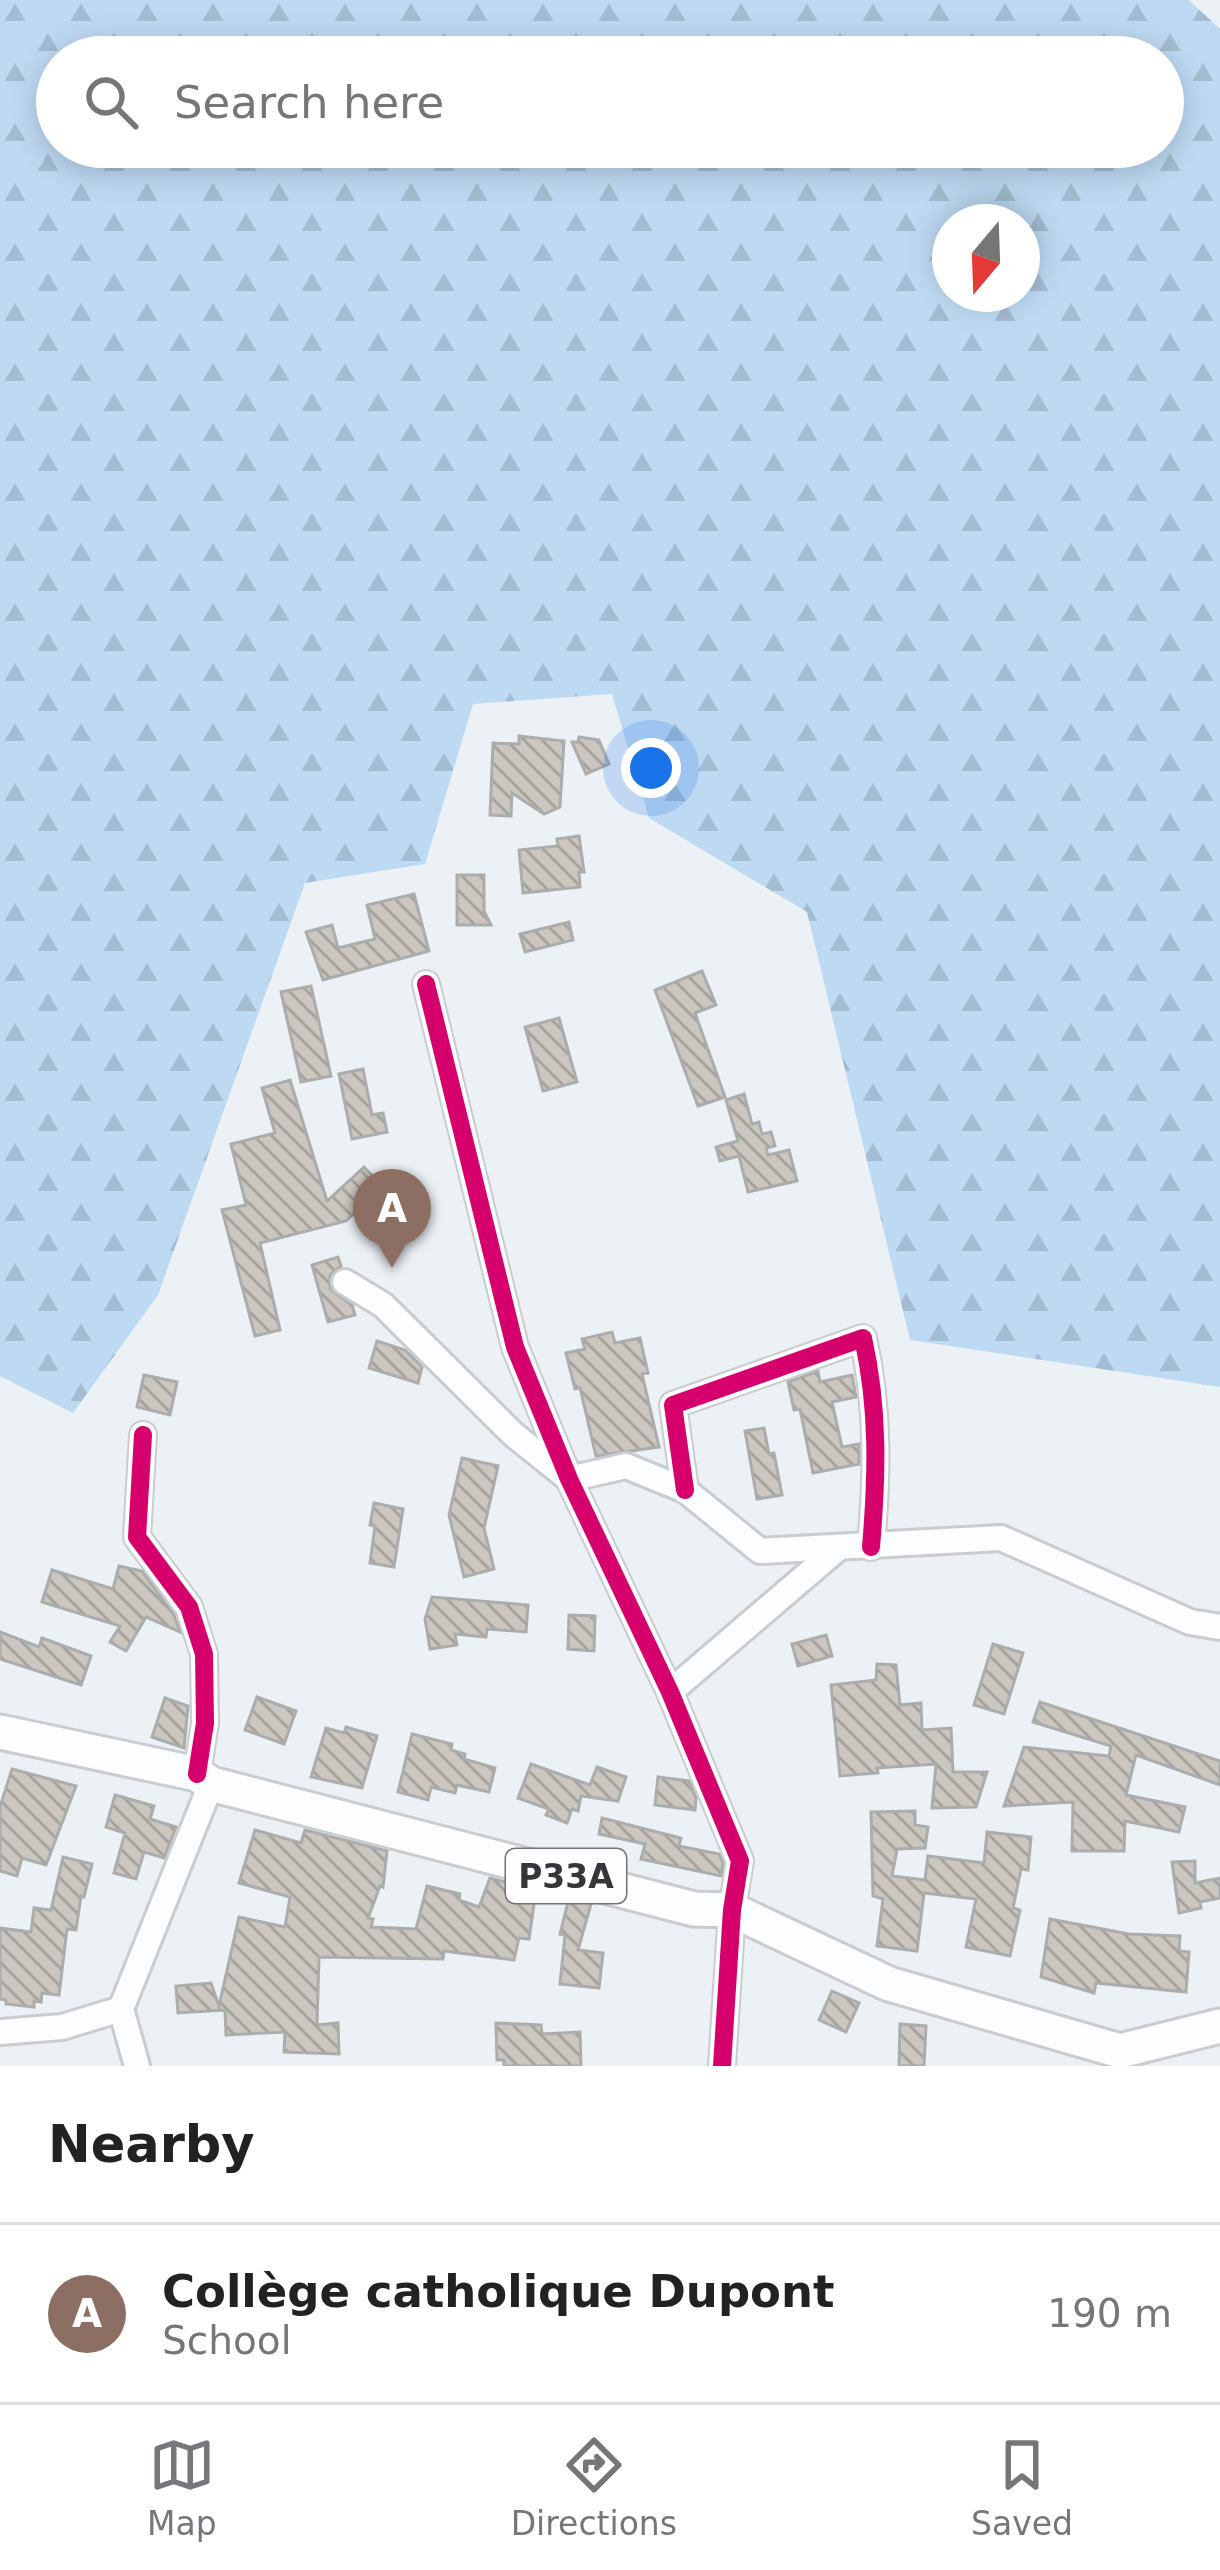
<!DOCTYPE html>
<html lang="en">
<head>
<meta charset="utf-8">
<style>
	:root { --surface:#fff; --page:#f6f6f6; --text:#222; --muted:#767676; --line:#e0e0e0; --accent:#74787c }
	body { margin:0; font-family:"DejaVu Sans",sans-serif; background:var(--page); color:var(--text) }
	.compass { position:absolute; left:932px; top:204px; width:108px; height:108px; border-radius:50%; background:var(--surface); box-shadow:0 6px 30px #0003; rotate:199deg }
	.you { position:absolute; left:651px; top:768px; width:42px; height:42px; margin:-30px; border:9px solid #fff; border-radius:50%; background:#1a73e8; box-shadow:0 0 0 18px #1a73e833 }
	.badge { display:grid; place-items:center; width:78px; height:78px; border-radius:50%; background:var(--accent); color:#fff; font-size:39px; font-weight:700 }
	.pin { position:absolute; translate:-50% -99px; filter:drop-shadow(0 3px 6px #0008) }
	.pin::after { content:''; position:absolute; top:63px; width:42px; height:36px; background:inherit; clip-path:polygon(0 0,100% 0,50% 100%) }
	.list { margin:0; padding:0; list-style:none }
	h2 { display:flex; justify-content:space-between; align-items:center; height:156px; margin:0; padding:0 48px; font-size:51px }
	h2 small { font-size:39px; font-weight:400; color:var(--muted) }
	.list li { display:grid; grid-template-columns:78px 1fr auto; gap:36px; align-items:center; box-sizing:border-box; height:180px; padding:0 48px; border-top:3px solid var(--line) }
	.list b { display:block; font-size:45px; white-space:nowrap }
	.list p { margin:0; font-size:39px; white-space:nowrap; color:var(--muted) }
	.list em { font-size:39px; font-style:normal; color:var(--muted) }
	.icon { flex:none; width:66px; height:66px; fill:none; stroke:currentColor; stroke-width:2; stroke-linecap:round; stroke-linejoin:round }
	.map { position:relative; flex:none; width:1220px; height:2066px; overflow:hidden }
	.search { position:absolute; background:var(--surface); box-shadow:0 6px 30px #0003; left:36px; right:36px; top:36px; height:132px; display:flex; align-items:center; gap:30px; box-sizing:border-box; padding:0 42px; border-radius:66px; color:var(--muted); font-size:45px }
	.sheet { height:336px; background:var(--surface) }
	nav { display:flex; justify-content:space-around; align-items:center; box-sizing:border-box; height:168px; border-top:3px solid var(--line); background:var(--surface); font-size:33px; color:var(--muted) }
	nav a { display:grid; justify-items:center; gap:6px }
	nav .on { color:var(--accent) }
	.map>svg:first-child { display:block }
</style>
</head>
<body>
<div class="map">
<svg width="1220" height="2066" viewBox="0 0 1220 2066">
	<defs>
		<pattern id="forest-firs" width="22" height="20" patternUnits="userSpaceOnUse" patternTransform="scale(3)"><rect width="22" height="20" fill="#bedaf3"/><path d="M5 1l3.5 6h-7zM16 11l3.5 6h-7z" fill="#a4bcd1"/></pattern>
		<pattern id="building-back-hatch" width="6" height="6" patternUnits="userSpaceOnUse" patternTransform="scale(3)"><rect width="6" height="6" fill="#cbc7c0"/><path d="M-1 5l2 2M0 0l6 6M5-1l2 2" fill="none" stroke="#a6a29d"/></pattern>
	</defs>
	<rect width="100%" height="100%" fill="#ecf1f6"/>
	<path fill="url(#forest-firs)" fill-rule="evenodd" d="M0,0H1189L1220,29V1387L910,1340L807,912L649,818L612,694L473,704L425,864L305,883L158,1295L73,1413L0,1376ZM57,57H1163V147H57ZM950,222H1022V294H950Z"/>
	<g fill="url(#building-back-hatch)" stroke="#abacac" stroke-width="3">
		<polygon points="519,736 564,741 560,807 544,814 512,793 511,816 490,815 493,743 519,744"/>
		<polygon points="579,737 599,740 609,764 586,774 572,742 578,742"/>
		<polygon points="579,836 584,872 579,872 580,887 523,893 519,850 558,846 557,839"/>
		<polygon points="457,875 484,875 484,911 491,925 457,925"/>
		<polygon points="414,894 429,951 323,980 306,932 332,925 338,948 375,939 367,905"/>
		<polygon points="569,922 573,940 525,952 520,934"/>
		<polygon points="702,971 716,1005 695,1013 725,1097 698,1106 655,990"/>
		<polygon points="311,986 331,1076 301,1082 281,992"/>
		<polygon points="559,1018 577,1082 543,1091 525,1027"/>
		<polygon points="363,1069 372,1115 383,1113 387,1132 352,1139 339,1074"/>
		<polygon points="290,1080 327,1201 364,1167 383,1187 346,1221 260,1243 280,1330 255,1336 222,1210 246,1205 231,1144 275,1133 262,1088"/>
		<polygon points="744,1094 752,1124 759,1122 762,1134 771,1132 775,1146 766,1148 768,1155 789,1150 797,1181 748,1192 739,1156 720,1161 716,1147 738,1141 726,1100"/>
		<polygon points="338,1257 341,1266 330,1275 330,1289 352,1305 355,1315 328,1322 312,1265"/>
		<polygon points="612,1332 615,1343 640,1338 648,1373 642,1374 659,1447 596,1456 580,1388 575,1389 566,1353 585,1349 582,1339"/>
		<polygon points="377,1341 405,1350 422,1367 418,1383 369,1368"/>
		<polygon points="818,1371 820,1382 852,1375 856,1397 832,1402 842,1447 859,1444 859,1464 813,1473 800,1409 794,1410 788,1382"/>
		<polygon points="144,1375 177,1382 170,1415 137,1407"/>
		<polygon points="764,1428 769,1454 774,1453 782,1495 757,1499 745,1431"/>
		<polygon points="462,1458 498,1466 484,1528 494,1569 464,1577 449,1515"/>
		<polygon points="374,1503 403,1509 394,1567 370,1563 375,1526 370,1525"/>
		<polygon points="119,1566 142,1571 174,1615 180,1632 146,1617 126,1651 110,1642 120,1626 42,1602 52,1570 113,1589"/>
		<polygon points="432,1597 528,1605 526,1632 487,1629 486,1637 455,1634 457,1645 430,1649 425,1619"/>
		<polygon points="569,1615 595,1616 594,1651 568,1649"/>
		<polygon points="0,1632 39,1647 42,1638 91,1656 81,1685 0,1659"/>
		<polygon points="826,1635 832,1656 798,1666 792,1644"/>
		<polygon points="993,1644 1023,1653 1004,1714 974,1705"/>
		<polygon points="877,1664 896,1665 900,1705 921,1703 922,1730 951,1728 953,1772 987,1772 976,1807 932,1808 936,1764 877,1768 878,1773 840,1776 831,1685 876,1680"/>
		<polygon points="257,1697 296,1711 284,1744 245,1730"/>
		<polygon points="165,1698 188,1706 184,1748 152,1737"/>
		<polygon points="1040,1702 1220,1761 1220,1785 1136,1755 1126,1795 1185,1807 1179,1832 1125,1821 1124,1851 1072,1851 1073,1802 1004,1806 1024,1747 1109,1756 1111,1746 1033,1722"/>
		<polygon points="346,1727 377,1736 362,1788 311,1777 326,1728 344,1733"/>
		<polygon points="412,1734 452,1744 451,1750 465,1754 464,1759 495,1768 489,1792 457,1785 455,1793 431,1787 428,1800 398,1792"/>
		<polygon points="531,1764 590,1785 597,1767 626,1777 618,1801 581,1796 578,1811 572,1809 567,1823 546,1815 549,1809 518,1798"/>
		<polygon points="12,1769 76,1786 46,1865 22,1858 17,1876 0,1871 0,1807"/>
		<polygon points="658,1777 689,1781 696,1798 695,1810 655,1805"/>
		<polygon points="115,1795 154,1806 150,1819 176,1827 164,1858 144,1852 136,1879 114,1873 125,1833 106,1827"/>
		<polygon points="915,1811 915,1825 928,1827 925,1848 897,1849 892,1876 925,1880 928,1856 984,1863 987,1832 1031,1837 1028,1870 1021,1869 1013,1908 1020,1910 1010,1956 966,1947 976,1899 924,1893 917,1951 877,1946 883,1899 873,1896 871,1812"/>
		<polygon points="602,1818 681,1838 679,1846 719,1854 723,1863 721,1876 641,1859 645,1844 599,1834"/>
		<polygon points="255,1830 301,1843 305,1830 387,1851 383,1887 380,1886 368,1918 373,1919 371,1927 416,1929 427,1886 460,1894 459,1900 479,1907 490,1878 536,1890 529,1939 519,1938 514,1960 444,1951 443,1959 319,1957 317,2025 338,2023 339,2054 284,2052 285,2032 226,2035 225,2010 178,2013 176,1986 211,1983 219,2006 239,1917 285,1927 290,1897 239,1883"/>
		<polygon points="63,1857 92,1864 84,1897 81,1896 76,1930 67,1929 59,1995 42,1993 41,2002 34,2001 34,2007 6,2004 6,2000 0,1999 0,1928 31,1932 34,1908 51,1910"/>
		<polygon points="1195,1861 1195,1883 1220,1878 1220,1898 1200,1902 1201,1908 1179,1913 1172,1862"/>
		<polygon points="569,1898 591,1904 578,1950 603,1953 599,1988 560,1984 565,1935 560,1934"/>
		<polygon points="1050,1919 1129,1934 1180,1936 1179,1951 1189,1952 1186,1992 1096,1983 1094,1993 1041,1977"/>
		<polygon points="832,1991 859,2003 846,2032 819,2020"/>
		<polygon points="496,2023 541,2025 542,2034 580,2032 581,2066 504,2066 504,2060 497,2060"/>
		<polygon points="900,2024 926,2026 924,2066 899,2066"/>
	</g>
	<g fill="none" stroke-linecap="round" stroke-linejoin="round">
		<g stroke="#c9ccd0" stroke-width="30">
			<g id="minor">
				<polyline points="426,984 515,1347 569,1479 670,1692 740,1861 732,1910 722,2066"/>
				<polyline points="345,1282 383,1305 513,1434 569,1479 626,1466 685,1490 760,1551 1001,1538 1190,1622 1220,1627"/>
				<polyline points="143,1435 137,1537 189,1607 204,1654 205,1723 197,1774"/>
				<path d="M685,1490L673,1405L863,1338C879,1409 877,1476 871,1547"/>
				<polyline points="670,1692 836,1550"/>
				<polyline points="0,2032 62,2027 121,2009"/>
				<polyline points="137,2066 121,2009 211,1784"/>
			</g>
		</g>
		<g stroke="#c9ccd0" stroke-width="39">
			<polyline id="major" points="0,1732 197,1774 211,1784 694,1909 732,1910 889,1984 1120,2051 1220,2026"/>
		</g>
		<use href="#minor" stroke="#fcfdfe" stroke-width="24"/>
		<use href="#major" stroke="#fcfdfe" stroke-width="33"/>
		<g stroke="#fdfdfd" stroke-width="26">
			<g id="cycleway">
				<polyline points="426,984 515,1347 569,1479 670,1692 740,1861 732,1910 722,2066"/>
				<polyline points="143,1435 137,1537 189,1607 204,1654 205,1723 197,1774"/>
				<path d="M685,1490L673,1405L863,1338C879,1409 877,1476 871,1547"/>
			</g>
		</g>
		<use href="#cycleway" stroke="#d6006c" stroke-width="18"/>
	</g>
	<g text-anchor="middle" stroke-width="10" stroke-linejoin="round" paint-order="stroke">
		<rect fill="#fdfdfd" stroke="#707274" stroke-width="3" x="506" y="1849" width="120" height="54" rx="9"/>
		<g font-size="33" font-weight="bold" fill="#34373a">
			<text x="566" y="1888">P33A</text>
		</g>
	</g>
</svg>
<svg class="compass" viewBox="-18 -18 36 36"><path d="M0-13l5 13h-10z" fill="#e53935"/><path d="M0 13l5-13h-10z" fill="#767676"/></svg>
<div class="you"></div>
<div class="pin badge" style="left:392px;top:1268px;background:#8d6e63">A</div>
<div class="search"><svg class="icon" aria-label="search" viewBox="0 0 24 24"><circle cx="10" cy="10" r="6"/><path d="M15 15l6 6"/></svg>Search here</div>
</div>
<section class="sheet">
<h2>Nearby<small></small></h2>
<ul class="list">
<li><span class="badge" style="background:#8d6e63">A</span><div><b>Collège catholique Dupont</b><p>School</p></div><em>190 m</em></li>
</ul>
</section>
<nav>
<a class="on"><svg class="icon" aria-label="map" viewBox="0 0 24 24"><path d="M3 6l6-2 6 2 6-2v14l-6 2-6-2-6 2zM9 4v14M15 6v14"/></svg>Map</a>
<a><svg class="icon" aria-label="directions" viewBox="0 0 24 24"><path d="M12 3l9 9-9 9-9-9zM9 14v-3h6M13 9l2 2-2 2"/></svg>Directions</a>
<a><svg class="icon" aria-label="saved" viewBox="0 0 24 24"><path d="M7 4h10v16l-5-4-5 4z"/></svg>Saved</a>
</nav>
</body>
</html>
